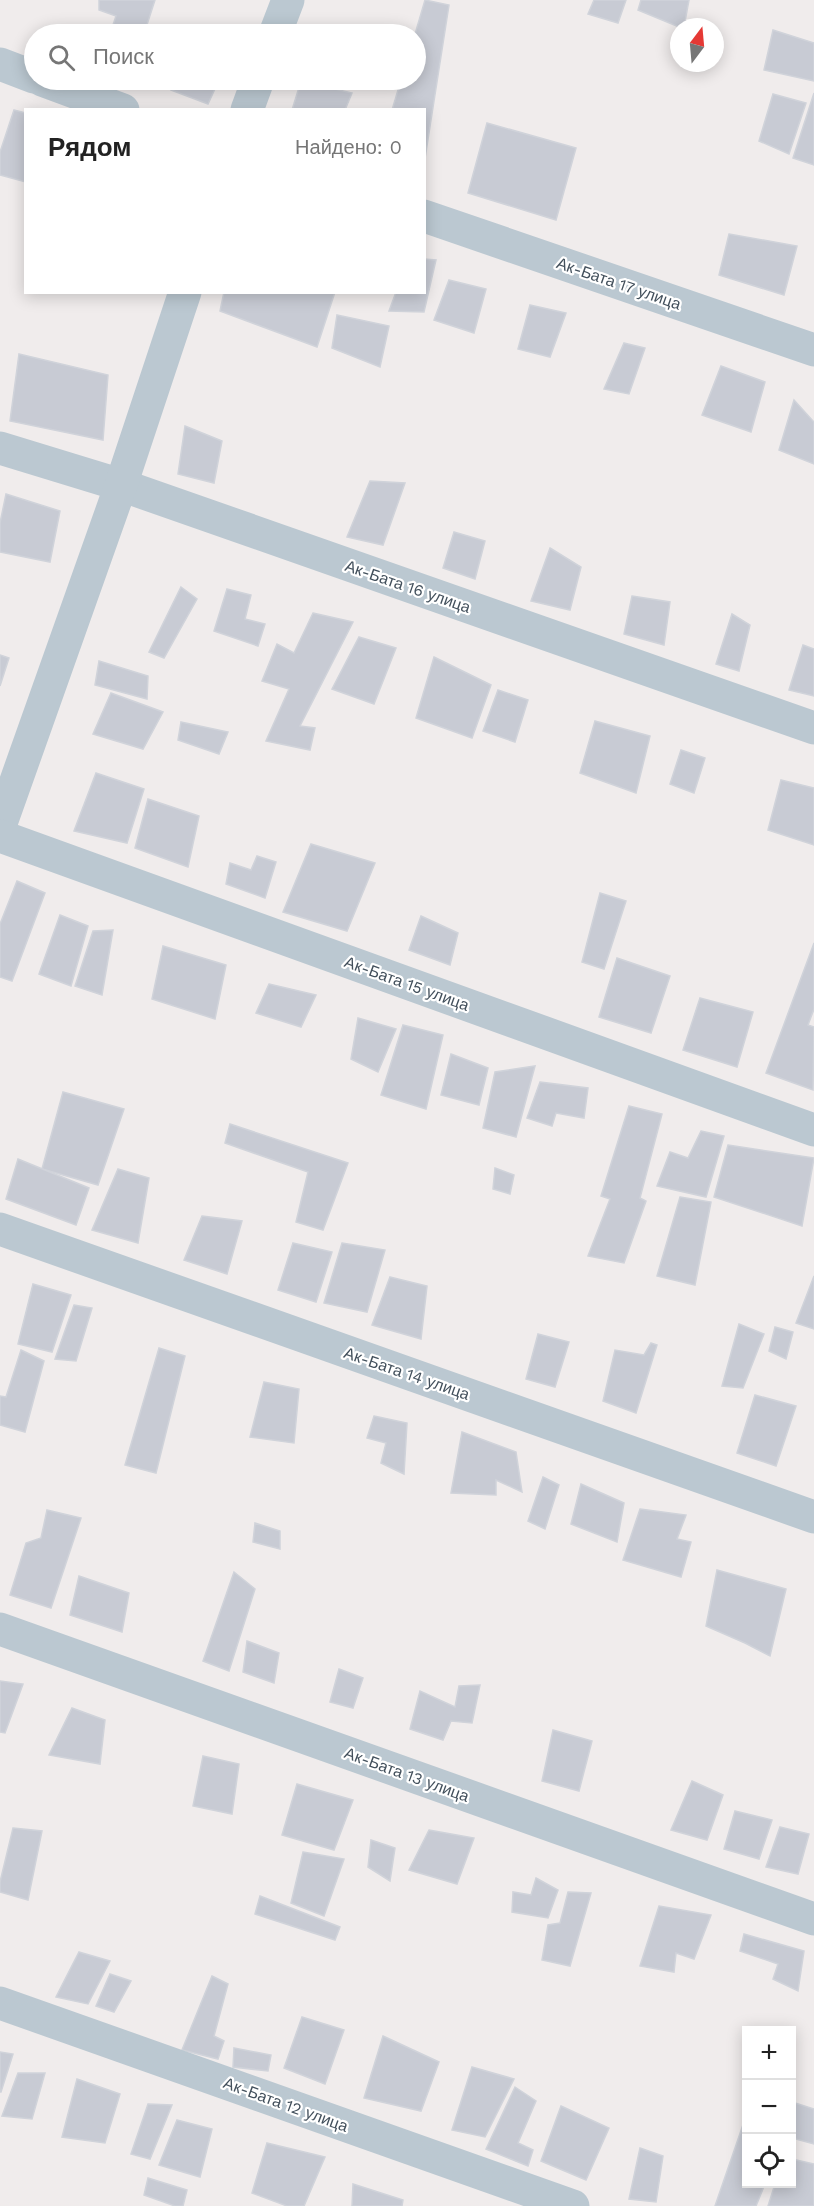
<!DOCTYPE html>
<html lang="ru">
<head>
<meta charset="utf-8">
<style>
	:root { --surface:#fff; --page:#f2f2f2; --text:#222; --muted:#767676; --line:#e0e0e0 }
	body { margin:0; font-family:"Work Sans",sans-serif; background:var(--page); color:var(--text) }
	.controls { position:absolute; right:18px; bottom:18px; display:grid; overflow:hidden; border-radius:0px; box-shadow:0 3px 15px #0003 }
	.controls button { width:54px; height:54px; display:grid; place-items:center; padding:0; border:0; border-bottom:2px solid var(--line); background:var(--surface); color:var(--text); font:30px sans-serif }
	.compass { position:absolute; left:670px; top:18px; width:54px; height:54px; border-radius:50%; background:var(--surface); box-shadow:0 3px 15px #0003; rotate:16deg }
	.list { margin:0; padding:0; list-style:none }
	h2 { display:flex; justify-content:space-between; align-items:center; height:78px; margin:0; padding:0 24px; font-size:26px }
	h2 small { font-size:20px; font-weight:400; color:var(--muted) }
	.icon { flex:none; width:33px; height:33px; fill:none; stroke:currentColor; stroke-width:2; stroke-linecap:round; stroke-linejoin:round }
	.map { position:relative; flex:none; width:814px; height:2206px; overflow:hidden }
	.search { position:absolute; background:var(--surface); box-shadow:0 3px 15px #0003; left:24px; top:24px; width:402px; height:66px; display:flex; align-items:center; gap:15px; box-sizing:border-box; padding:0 21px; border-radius:33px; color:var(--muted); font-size:22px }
	.panel { position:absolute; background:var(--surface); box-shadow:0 3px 15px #0003; left:24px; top:108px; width:402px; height:186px; border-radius:0px }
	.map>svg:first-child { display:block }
</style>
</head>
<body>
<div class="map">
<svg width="814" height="2206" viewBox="0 0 814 2206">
	<rect width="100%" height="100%" fill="#f0ecec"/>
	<g fill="#c8cbd4" stroke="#d0d3da" stroke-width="1.5">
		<polygon points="99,0 155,0 144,34 110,34 116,16 99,10"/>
		<polygon points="425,0 449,5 424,165 424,110 392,110 401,80 416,80 415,34"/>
		<polygon points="594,0 626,0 618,23 588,14"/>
		<polygon points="641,0 689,0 684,27 679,27 638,10"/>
		<polygon points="773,30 814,43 814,81 764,70"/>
		<polygon points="175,80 219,80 208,104 171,90"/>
		<polygon points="301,81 352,93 345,110 292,110"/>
		<polygon points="814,93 814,165 793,158"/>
		<polygon points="773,94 806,103 789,154 759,141"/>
		<polygon points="14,110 26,113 26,182 0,175 0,152"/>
		<polygon points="487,123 576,148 556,220 468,193"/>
		<polygon points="729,234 797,246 784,295 719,275"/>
		<polygon points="424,259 436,260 424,312 389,311 396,292 424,292"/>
		<polygon points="449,280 486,289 474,333 434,320"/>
		<polygon points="224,292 335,292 317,347 220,311"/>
		<polygon points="530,305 566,313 550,357 518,349"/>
		<polygon points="337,315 389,326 380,367 332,348"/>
		<polygon points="624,343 645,348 629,394 604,389"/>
		<polygon points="19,354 108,375 103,440 10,421"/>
		<polygon points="721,366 765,382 751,432 702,415"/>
		<polygon points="794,400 814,422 814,464 779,450"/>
		<polygon points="185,426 222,441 214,483 178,474"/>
		<polygon points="370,481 405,483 383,545 347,537"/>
		<polygon points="6,494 60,511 50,562 0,552 0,523"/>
		<polygon points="454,532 485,541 475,579 443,568"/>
		<polygon points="550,548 581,567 570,610 531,601"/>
		<polygon points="181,587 197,599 164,658 149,652"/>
		<polygon points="227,589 251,595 245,619 265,624 258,646 214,631"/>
		<polygon points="632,596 670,602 664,645 624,634"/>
		<polygon points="313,613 353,622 300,726 315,728 310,750 266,741 289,689 262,681 277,644 294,653"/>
		<polygon points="732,614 750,625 739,671 716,664"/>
		<polygon points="359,637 396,648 374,704 332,689"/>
		<polygon points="803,645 814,649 814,696 789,690"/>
		<polygon points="0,655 9,658 0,686"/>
		<polygon points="434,657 491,685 472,738 416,718"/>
		<polygon points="99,661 148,676 147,699 95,685"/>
		<polygon points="498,690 528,700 515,742 483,731"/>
		<polygon points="111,693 163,712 143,749 93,734"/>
		<polygon points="595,721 650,736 636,793 580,773"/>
		<polygon points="181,722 228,732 219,754 178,740"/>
		<polygon points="681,750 705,758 694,793 670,784"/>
		<polygon points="96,773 144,789 127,843 74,831"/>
		<polygon points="781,780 814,788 814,845 768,830"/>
		<polygon points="148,799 199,816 188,867 135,848"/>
		<polygon points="311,844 375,863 347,931 283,912"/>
		<polygon points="257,856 276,862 265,898 226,884 230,863 251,870"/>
		<polygon points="17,881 45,893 12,981 0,977 0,924"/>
		<polygon points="600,893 626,901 604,969 582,962"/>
		<polygon points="60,915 88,926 71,986 39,974"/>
		<polygon points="421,916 458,933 450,965 409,950"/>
		<polygon points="113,930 102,995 75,986 93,931"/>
		<polygon points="814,943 814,1009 808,1025 814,1027 813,1090 766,1073"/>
		<polygon points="163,946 226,965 215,1019 152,999"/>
		<polygon points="617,958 670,976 651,1033 599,1017"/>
		<polygon points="269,984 316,995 301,1027 256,1013"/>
		<polygon points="700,998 753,1012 737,1067 683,1050"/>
		<polygon points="358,1018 396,1029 378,1072 351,1059"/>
		<polygon points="403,1025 443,1035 426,1109 381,1095"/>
		<polygon points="451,1054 488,1068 479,1105 441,1095"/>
		<polygon points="535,1066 516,1137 483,1128 495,1072"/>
		<polygon points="540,1082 588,1088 584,1118 556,1113 552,1126 527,1118"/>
		<polygon points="63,1092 124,1109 98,1185 42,1169"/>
		<polygon points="629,1106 662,1114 640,1198 646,1201 624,1263 588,1256 610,1199 601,1196"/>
		<polygon points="230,1124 348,1163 323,1230 296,1222 308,1172 225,1143"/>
		<polygon points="701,1131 724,1136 706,1197 657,1186 670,1152 688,1158"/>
		<polygon points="728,1145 814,1158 802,1226 714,1197"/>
		<polygon points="18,1159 89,1188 76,1225 6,1199"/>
		<polygon points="495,1168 514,1175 510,1194 493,1189"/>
		<polygon points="118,1169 149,1178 138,1243 92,1230"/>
		<polygon points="680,1197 711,1202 695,1285 657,1276"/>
		<polygon points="202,1216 242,1221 227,1274 184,1260"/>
		<polygon points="293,1243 332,1252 316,1302 278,1290"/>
		<polygon points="342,1243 385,1250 367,1312 324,1303"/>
		<polygon points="814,1276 814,1329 796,1323"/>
		<polygon points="390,1277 427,1286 421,1339 372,1325"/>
		<polygon points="33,1284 71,1295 52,1352 18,1344"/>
		<polygon points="74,1305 92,1308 76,1361 55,1359"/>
		<polygon points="739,1324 764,1334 743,1388 722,1386"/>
		<polygon points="775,1327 793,1332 786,1359 769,1351"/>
		<polygon points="538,1334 569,1342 555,1387 526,1379"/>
		<polygon points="651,1343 657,1345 636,1413 603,1401 615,1350 644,1355"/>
		<polygon points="159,1348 185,1356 156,1473 125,1465"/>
		<polygon points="21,1350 44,1361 25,1432 0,1425 0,1396 6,1397"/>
		<polygon points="264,1382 299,1389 294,1443 250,1437"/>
		<polygon points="755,1395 796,1406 776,1466 737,1453"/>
		<polygon points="374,1416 407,1423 404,1474 381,1463 386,1443 367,1438"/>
		<polygon points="462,1432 516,1452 522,1492 496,1480 496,1495 451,1493"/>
		<polygon points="543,1477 559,1485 545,1529 528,1521"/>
		<polygon points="581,1484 624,1503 617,1542 571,1524"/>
		<polygon points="640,1509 686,1515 677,1539 691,1542 681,1577 623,1560"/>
		<polygon points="47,1510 81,1518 51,1608 10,1595 26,1543 41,1538"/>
		<polygon points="255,1523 280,1531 280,1549 253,1542"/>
		<polygon points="717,1570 786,1589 770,1656 745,1643 706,1626"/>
		<polygon points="234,1572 255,1589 229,1671 203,1661"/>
		<polygon points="79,1576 129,1593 122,1632 70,1615"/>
		<polygon points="247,1641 279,1653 274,1683 243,1672"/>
		<polygon points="339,1669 363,1678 353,1708 330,1702"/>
		<polygon points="0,1681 23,1684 5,1733 0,1732"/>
		<polygon points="480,1685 472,1723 451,1721 443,1740 410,1729 420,1691 455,1707 459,1686"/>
		<polygon points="72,1708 105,1720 100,1764 49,1755"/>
		<polygon points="553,1730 592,1741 579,1791 542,1781"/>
		<polygon points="203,1756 239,1764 232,1814 193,1806"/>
		<polygon points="692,1781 723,1795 707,1840 671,1830"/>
		<polygon points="297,1784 353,1800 334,1850 282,1835"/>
		<polygon points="735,1811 772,1820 759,1859 724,1849"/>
		<polygon points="780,1827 809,1834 798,1874 766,1867"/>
		<polygon points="13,1828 42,1831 28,1900 0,1892 0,1882"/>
		<polygon points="429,1830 474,1838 457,1884 409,1870"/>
		<polygon points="371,1840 395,1848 390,1881 368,1867"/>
		<polygon points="303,1852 344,1859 324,1916 291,1903"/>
		<polygon points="536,1878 558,1890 548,1918 512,1912 513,1892 531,1895"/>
		<polygon points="568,1892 591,1893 570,1966 542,1960 548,1925 560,1923"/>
		<polygon points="260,1896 340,1927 335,1940 255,1914"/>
		<polygon points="659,1906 711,1915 694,1959 676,1953 674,1972 640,1966"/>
		<polygon points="744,1934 804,1951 798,1991 773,1979 778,1964 740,1951"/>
		<polygon points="79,1952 110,1961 88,2004 56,1997"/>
		<polygon points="110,1974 131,1981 114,2012 96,2006"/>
		<polygon points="212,1976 228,1984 214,2036 224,2041 218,2059 182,2050"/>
		<polygon points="302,2017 344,2030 325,2084 284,2068"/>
		<polygon points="383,2036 439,2062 421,2111 364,2098"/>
		<polygon points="234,2048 271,2055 268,2071 233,2067"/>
		<polygon points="0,2052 13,2054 1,2092 0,2092"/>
		<polygon points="472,2067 514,2079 485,2137 452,2130"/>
		<polygon points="18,2073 45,2073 32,2119 2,2116"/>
		<polygon points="77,2079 120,2094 105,2143 62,2137"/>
		<polygon points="515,2087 536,2101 518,2143 533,2150 528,2166 486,2149"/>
		<polygon points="792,2102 814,2109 814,2144 792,2138"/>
		<polygon points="148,2104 172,2105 150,2159 131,2154"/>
		<polygon points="561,2106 609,2128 586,2180 541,2161"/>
		<polygon points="746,2116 746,2184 765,2184 756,2206 715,2206"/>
		<polygon points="177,2120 212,2129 200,2177 159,2165"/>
		<polygon points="267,2143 325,2157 304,2206 287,2206 252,2193"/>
		<polygon points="640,2148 663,2156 656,2202 629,2199"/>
		<polygon points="792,2159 814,2164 814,2206 768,2206 775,2184 792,2184"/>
		<polygon points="148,2178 187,2190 183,2206 175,2206 144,2195"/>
		<polygon points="353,2184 403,2200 402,2206 352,2206"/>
	</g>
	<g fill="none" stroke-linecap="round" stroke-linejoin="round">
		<g stroke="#bbc8d1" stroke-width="33">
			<polyline points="275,34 288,0"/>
			<polyline points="0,64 34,77"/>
			<polyline points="42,80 123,110"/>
			<polyline points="247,110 258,80"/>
			<polyline points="424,216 814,350"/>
			<polyline points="0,448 121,485 814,728"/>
			<polyline points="0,826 121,485 185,292"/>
			<polyline points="0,836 814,1130"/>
			<polyline points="0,1229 814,1517"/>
			<polyline points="0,1629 814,1919"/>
			<polyline points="0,2003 573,2206"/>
		</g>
	</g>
	<g text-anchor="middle" stroke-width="4.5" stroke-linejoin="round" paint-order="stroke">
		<g font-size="16" fill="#43505c" stroke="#fff">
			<text transform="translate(619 283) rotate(19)" y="6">Ак-Бата 17 улица</text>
			<text transform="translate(408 586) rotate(19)" y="6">Ак-Бата 16 улица</text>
			<text transform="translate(407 983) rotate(20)" y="6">Ак-Бата 15 улица</text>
			<text transform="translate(407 1373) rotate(19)" y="6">Ак-Бата 14 улица</text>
			<text transform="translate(407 1774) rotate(20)" y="6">Ак-Бата 13 улица</text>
			<text transform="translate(286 2104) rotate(20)" y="6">Ак-Бата 12 улица</text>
		</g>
	</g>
</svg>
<div class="controls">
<button>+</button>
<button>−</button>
<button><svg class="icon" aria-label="locate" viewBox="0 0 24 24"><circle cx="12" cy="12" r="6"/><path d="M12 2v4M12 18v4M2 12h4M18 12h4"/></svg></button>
</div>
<svg class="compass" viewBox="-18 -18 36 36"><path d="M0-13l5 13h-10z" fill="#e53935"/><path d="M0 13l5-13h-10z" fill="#767676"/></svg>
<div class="search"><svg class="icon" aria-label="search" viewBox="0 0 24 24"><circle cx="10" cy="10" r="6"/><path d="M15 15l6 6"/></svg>Поиск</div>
<section class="panel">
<h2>Рядом<small>Найдено: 0</small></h2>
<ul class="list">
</ul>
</section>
</div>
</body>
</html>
